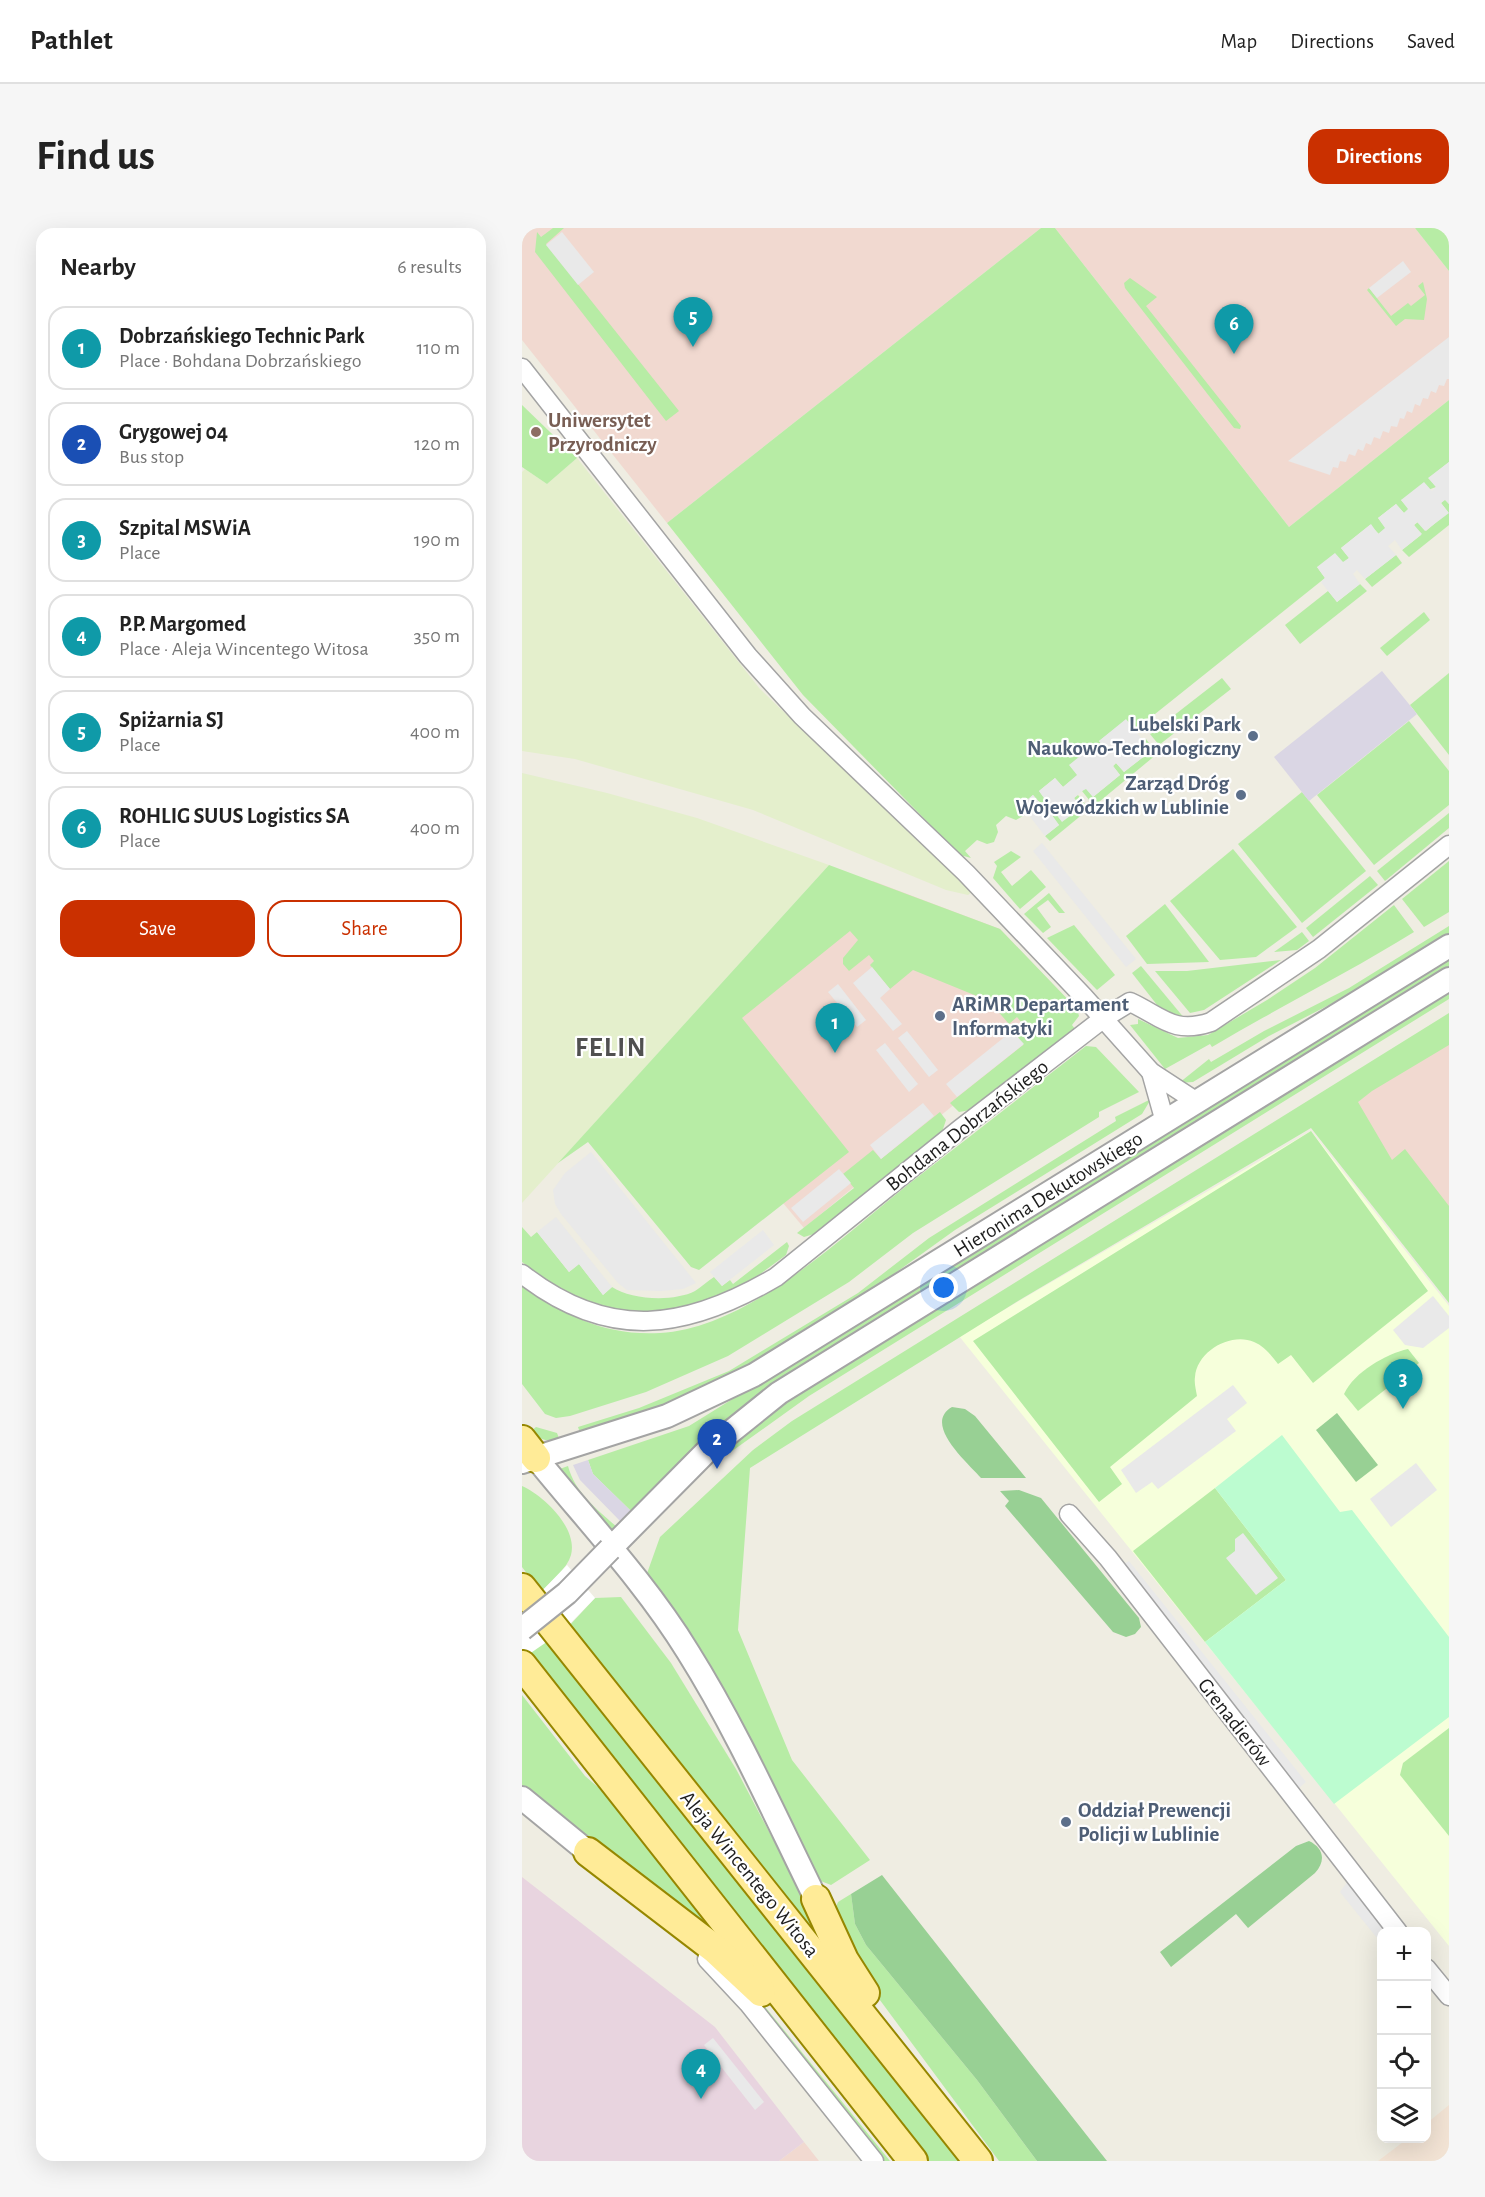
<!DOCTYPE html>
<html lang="en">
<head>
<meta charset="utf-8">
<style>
	:root { --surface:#fff; --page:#f6f6f6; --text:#222; --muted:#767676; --line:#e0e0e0; --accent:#ca3000 }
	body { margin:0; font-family:"Alegreya Sans",sans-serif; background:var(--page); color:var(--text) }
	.controls { position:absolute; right:18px; bottom:18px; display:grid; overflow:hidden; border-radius:12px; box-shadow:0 6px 24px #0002 }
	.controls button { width:54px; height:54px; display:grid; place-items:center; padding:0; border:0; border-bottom:2px solid var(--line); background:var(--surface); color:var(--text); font:30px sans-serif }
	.you { position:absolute; left:422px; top:1060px; width:21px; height:21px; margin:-15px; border:4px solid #fff; border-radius:50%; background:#1a73e8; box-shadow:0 0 0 9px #1a73e833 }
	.badge { display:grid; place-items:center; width:39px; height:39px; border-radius:50%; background:var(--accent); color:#fff; font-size:20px; font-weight:700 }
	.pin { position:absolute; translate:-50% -50px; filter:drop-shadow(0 2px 3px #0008) }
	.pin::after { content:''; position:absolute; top:32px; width:21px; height:18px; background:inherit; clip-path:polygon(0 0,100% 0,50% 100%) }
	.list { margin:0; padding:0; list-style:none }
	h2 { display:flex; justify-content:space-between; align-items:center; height:78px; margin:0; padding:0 24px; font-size:26px }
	h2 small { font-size:20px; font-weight:400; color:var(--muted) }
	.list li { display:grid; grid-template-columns:39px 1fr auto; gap:18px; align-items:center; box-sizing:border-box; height:84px; margin:0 12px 12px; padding:0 12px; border:2px solid var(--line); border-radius:18px }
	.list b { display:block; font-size:22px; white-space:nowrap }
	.list p { margin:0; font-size:20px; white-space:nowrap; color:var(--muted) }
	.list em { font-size:20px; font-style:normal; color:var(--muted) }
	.actions { display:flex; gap:12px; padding:18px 24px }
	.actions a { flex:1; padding:14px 0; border:2px solid var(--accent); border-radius:18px; text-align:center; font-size:21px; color:var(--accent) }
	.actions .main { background:var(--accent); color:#fff }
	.icon { flex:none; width:33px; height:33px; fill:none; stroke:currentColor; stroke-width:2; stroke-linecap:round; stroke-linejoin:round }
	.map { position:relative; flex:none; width:927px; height:1933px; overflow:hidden; border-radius:18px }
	header { display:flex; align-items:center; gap:36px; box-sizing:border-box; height:84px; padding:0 30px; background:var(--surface); border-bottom:2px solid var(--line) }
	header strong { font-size:28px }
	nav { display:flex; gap:33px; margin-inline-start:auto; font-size:21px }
	.intro { display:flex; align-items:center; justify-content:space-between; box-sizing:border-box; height:144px; padding:0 36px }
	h1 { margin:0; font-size:42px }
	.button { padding:15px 27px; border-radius:18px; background:var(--accent); color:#fff; font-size:21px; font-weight:700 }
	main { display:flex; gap:36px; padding:0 36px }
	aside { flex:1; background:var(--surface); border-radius:18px; box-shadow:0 6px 24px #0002 }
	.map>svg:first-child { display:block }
</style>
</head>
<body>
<header>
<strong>Pathlet</strong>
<nav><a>Map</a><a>Directions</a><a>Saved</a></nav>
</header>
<div class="intro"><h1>Find us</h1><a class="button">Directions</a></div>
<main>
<aside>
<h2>Nearby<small>6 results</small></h2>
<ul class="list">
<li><span class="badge" style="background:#0f9aa8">1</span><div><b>Dobrzańskiego Technic Park</b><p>Place · Bohdana Dobrzańskiego</p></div><em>110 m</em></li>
<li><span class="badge" style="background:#1a4fb4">2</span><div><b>Grygowej 04</b><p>Bus stop</p></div><em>120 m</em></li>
<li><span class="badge" style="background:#0f9aa8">3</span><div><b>Szpital MSWiA</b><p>Place</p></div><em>190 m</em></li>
<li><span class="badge" style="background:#0f9aa8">4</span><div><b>P.P. Margomed</b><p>Place · Aleja Wincentego Witosa</p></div><em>350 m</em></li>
<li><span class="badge" style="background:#0f9aa8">5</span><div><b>Spiżarnia SJ</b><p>Place</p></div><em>400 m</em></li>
<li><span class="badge" style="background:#0f9aa8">6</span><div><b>ROHLIG SUUS Logistics SA</b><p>Place</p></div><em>400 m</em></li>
</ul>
<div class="actions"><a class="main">Save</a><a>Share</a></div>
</aside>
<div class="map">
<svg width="927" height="1933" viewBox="0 0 927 1933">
	<rect width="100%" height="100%" fill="#efede2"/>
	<g fill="#f1d9d0">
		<polygon points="0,0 519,0 145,295 0,112"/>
		<polygon points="533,0 893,0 927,43 927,172 767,299"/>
		<polygon points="351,653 478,701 552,778 282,1000 144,836"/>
		<polygon points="927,806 927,1052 802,894"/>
		<polygon points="282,1914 297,1933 257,1933"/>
	</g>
	<polygon fill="#e8d4df" points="0,1649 193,1799 282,1914 257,1933 0,1933"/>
	<polygon fill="#f6ffdb" points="789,903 927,1078 927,1718 437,1108"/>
	<polygon fill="#f2e3d4" points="927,1877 927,1933 856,1933 885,1911 904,1910 905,1895"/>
	<g fill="#e4efcc">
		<polygon points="55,230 238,461 450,664 446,667 424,662 231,582 53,531 0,523 0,244 3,241 25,256"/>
		<polygon points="0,545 85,565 175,590 307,637 0,975"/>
	</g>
	<g fill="#b7eca5">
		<polygon points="31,0 42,0 24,16 157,183 144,193 13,24 15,4 19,9"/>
		<polygon points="519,0 533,0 767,299 927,172 927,234 907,250 914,259 879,272 887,281 882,285 874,276 856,290 864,300 857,306 848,297 819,320 827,330 821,335 795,339 803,350 613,502 604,492 577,513 585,523 581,526 574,517 548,537 556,547 541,559 533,550 517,563 524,572 519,576 511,567 499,577 506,585 494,592 484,588 474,597 476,604 472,614 465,616 455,612 443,623 449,630 438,627 429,618 281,467 145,295"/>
		<polygon points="893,0 927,0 927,43"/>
		<polygon points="608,50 635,69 624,78 719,198 718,201 712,200 603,60 602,55"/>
		<polygon points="901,54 905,71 902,92 883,91 874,98 845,62 847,60 869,88 886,75 889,78 903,67 896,58"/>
		<polygon points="0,177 55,230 25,256 0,239"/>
		<polygon points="923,271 927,276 927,297 887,329 880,322 899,307 892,297 896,294 904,303 926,284 919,275"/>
		<polygon points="874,327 880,335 850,359 843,351"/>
		<polygon points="838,356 845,363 778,416 763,397 806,363 815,374"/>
		<polygon points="902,384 908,392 865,428 858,420"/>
		<polygon points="927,445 927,527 888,477"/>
		<polygon points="700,450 709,461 637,517 628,506"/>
		<polygon points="887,493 927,543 927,577 852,637 795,567"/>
		<polygon points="624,511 635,526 572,578 560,563 564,560 571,569 598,547 591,538 594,535 602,544 629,523 621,513"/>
		<polygon points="780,564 844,643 780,695 716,616"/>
		<polygon points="556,567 567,581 528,613 523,608 537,597 529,587 559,579 552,570"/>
		<polygon points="927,585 927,600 863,653 855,643"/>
		<polygon points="711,621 775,699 734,729 698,732 648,673"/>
		<polygon points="489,623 499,629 479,644 490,658 509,642 524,659 498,681 471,650 475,638 472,634"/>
		<polygon points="927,633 927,684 902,699 880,671"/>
		<polygon points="307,637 478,701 555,781 557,788 550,797 553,801 449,882 437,884 428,875 501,817 494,807 503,799 495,789 487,796 467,773 391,742 368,761 348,737 352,733 347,727 327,743 321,736 321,730 336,712 328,703 220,790 327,924 177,1042 169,1039 66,914 36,935"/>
		<polygon points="848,648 856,657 791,709 784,700"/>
		<polygon points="527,665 543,685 537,685 526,672 515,680 529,699 521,705 502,686"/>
		<polygon points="643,676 687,734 625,736 604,708"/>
		<path d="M872,677L892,704C826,745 757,779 690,819L688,816L643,841L608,797L616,796V791L656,810L686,807L745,772L793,740Z"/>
		<polygon points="552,697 593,747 575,762 525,710"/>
		<polygon points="927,698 927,706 838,761 747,808 671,854 657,855 687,831 689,834 742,803 827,760"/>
		<polygon points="780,704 787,713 775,722 752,724"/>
		<polygon points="927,728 927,741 267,1150 110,1284 71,1246 66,1232 167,1198"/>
		<polygon points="759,732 682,782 668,785 633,743 665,743"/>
		<polygon points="619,738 663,791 639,782 610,745"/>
		<polygon points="927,762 927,771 287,1168 206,1226 219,1210 258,1177"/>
		<polygon points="927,785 927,817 850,863 836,874 870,932 883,921 927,978 927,1075 789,900 501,1070 228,1240 216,1402 270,1532 348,1632 309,1657 296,1652 123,1351 138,1309 231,1222 270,1193"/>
		<path d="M564,818L574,819L617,864L577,884V889L391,1005L327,1054L206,1128L124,1164L48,1188L34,1190L23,1186L0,1156V1057C44,1088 83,1108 138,1105C227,1100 321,1008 388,955C447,909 505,864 564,818Z"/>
		<polygon points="629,871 620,886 433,1002 351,1061 224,1141 159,1172 58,1205 56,1199 117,1180 207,1143 336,1065 407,1010 594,893 593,889"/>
		<polygon points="418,884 424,892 420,904 292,1006 282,1009 275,1005 332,960 321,946 351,922 359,931"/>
		<path d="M789,903L906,1063L791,1155L769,1127L756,1136C750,1128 742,1118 732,1114C709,1104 675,1123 673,1149C672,1155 674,1162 675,1168L588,1239L600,1256L577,1274L451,1113Z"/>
		<path d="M0,999L9,1009L15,1004L47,1044L57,1036L81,1067L90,1059C109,1072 152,1074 173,1063C179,1059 186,1053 192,1049L200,1058L208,1052L211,1056L265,1014L267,1018L264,1027L226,1055L163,1083L109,1085L66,1075L35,1059L0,1034Z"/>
		<path d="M886,1121L897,1135L836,1183L822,1166C832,1144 864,1126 886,1121Z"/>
		<path d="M14,1199L35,1205L38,1213C26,1214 17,1211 8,1204Z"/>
		<path d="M46,1238C53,1265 76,1282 96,1300L87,1308L35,1242Z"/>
		<path d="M0,1258C22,1268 56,1300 49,1327C45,1341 29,1353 19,1364L0,1339Z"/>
		<polygon points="693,1260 764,1352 683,1414 611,1323"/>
		<polygon points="99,1369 149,1435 214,1541 322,1746 46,1399 73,1370"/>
		<polygon points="0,1380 440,1933 407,1933 0,1419"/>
		<polygon points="0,1467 63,1548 92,1573 219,1734 0,1557"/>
		<polygon points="927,1500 927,1608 878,1547 881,1535"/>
		<polygon points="329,1666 333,1696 344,1717 455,1852 515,1933 477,1933 349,1760 313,1681 316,1674"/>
		<polygon points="203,1740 232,1765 368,1933 359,1933"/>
	</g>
	<g fill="#98d094">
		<path d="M430,1179L443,1181L453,1188L504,1250H459C446,1235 400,1196 430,1179Z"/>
		<polygon points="815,1185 856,1237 834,1254 794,1202"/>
		<polygon points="497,1262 519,1270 617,1390 619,1399 613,1406 604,1409 591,1404 483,1278 487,1273 478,1263"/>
		<path d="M787,1613C802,1620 804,1633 793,1645L726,1700L714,1686L649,1739L638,1724L774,1618Z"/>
		<polygon points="360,1647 585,1933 515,1933 455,1852 344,1717 333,1696 329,1666"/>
	</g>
	<polygon fill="#bcfcd0" points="760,1207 818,1284 830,1282 927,1409 927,1489 812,1576 683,1414 764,1352 693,1260"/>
	<g fill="#e9e9e9">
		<polygon points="40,4 72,44 56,57 24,17"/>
		<polygon points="881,33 889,44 855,70 847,60"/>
		<polygon points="927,109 927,151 925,151 922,158 917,157 914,165 909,163 906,171 901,170 898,178 893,176 890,185 885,183 882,191 878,190 875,199 869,198 867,205 861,203 858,211 852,209 849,217 844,215 841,223 836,221 833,228 827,226 824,234 818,233 816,240 811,239 808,247 766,233"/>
		<polygon points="927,234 927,276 923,272 919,275 927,285 903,303 895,294 892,297 900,306 880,322 873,312 866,318 874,327 843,351 835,342 831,346 838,356 815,374 799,354 803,350 795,339 813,325 821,334 827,330 819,320 849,296 856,306 863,300 856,290 874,276 882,285 886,281 879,272 902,254 910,263 914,259 906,250"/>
		<polygon points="604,491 629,523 602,544 594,535 591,538 598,547 571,569 564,561 560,563 552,570 560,579 540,594 533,585 530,587 537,597 523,608 499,577 511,567 519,576 524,573 517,563 533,550 541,559 555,547 547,537 573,516 581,525 585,522 577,513"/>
		<polygon points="520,615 614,731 604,739 511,623"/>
		<polygon points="350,739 368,761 358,770 380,796 371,803 331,755"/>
		<polygon points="316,756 344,792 335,799 306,764"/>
		<polygon points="385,803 416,842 407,849 376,810"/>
		<polygon points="490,803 502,816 435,869 424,856"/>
		<polygon points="363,815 396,856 387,864 354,822"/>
		<polygon points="401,875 412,888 359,931 348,917"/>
		<polygon points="69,924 174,1055 161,1061 139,1063 105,1062 96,1055 39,986 33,976 31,962 43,945"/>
		<polygon points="317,941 329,955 281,994 269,980"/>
		<polygon points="34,989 90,1059 81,1067 57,1036 47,1044 15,1004"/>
		<polygon points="241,1002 252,1017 200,1058 188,1044"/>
		<polygon points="911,1068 927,1088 927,1100 901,1120 883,1117 871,1102"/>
		<polygon points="711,1157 725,1175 705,1191 714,1203 636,1261 630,1254 614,1265 599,1242"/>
		<polygon points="894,1235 915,1262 869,1299 848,1271"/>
		<polygon points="721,1305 756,1350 734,1367 704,1330 713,1323 713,1311"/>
		<polygon points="607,1333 784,1554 770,1566 594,1341"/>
		<polygon points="826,1653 868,1703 860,1704 859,1715 818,1664"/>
		<polygon points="191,1810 242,1874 233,1882 182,1817"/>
	</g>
	<g fill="#dad6e4">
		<polygon points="860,443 895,486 787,573 752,529"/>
		<polygon points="66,1232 71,1246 110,1284 100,1295 58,1252 51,1237"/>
	</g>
	<polygon fill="#fff" points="45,1337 73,1370 42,1402 0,1431 0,1378 19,1364"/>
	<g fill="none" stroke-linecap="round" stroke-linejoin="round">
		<g stroke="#a4a4a4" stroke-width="21">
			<g id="minor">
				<polyline points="0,140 226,428 280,488 444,645 562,769 629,844 675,874"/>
				<polyline points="629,844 643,894"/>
				<path d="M0,1046C87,1114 164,1102 254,1049L438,901L582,790L608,774C639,788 651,807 689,794L797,721L927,617"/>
				<polyline points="547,1286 586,1330 876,1704"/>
				<polyline points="185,1731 226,1775 352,1933"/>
				<polyline points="904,1740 927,1768"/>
			</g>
		</g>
		<g stroke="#a4a4a4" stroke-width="26">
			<g id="tertiary">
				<path d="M14,1230C65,1293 123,1354 166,1424C215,1502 253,1588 294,1671"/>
				<polyline points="0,1234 145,1188 232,1147 927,718"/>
				<polyline points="88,1321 186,1222 257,1165 927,751"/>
				<polyline points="0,1570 66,1624"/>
			</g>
		</g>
		<g stroke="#968700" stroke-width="32">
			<g id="primary">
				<polyline points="0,1212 14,1230"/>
				<polyline points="0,1360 456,1933"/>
				<polyline points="0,1437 391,1933"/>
				<polyline points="66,1624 194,1722 239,1764"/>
				<polyline points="294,1671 322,1732 343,1765"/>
			</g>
		</g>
		<use href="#minor" stroke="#fff" stroke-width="18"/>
		<use href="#tertiary" stroke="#fff" stroke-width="22"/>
		<use href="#primary" stroke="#ffeb97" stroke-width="28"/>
		<g stroke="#a4a4a4" stroke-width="26" stroke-linecap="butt">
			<polyline id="tertiary-bridge" points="0,1401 45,1365 88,1321"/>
		</g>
		<use href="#tertiary-bridge" stroke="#fff" stroke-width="22"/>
	</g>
	<circle fill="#8d6e63" stroke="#fff" stroke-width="2" cx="14" cy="204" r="6"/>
	<g fill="#5c6f8a" stroke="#fff" stroke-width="2">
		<circle cx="731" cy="508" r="6"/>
		<circle cx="719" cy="567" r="6"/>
		<circle cx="418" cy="788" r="6"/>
		<circle cx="544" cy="1594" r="6"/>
	</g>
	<g text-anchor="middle" stroke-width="4.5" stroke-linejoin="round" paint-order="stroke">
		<g font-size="21" font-weight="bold" fill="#785e54" stroke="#fff" text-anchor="start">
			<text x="26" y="199">Uniwersytet<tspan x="26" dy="24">Przyrodniczy</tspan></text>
		</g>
		<g font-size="21" font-weight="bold" fill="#4e5e75" stroke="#fff" text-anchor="end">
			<text x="719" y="503">Lubelski Park<tspan x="719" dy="24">Naukowo-Technologiczny</tspan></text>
			<text x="707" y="562">Zarząd Dróg<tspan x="707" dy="24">Wojewódzkich w Lublinie</tspan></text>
			<text x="430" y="783" text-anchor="start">ARiMR Departament<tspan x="430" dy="24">Informatyki</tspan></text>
			<text x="556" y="1589" text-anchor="start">Oddział Prewencji<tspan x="556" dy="24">Policji w Lublinie</tspan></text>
		</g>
		<g font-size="21" fill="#1d1d1d" stroke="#fff">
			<text transform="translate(445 897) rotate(-38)" y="7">Bohdana Dobrzańskiego</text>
			<text transform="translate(526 966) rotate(-32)" y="7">Hieronima Dekutowskiego</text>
			<text transform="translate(713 1494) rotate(52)" y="7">Grenadierów</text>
			<text transform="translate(228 1646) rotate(51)" y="7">Aleja Wincentego Witosa</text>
		</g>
		<g font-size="27" font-weight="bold" letter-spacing="1.5" fill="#505050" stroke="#fff">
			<text x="89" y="828">FELIN</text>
		</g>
	</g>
</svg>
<div class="controls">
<button>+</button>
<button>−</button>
<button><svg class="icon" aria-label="locate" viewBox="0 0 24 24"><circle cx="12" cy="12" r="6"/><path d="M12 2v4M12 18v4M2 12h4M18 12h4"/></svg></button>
<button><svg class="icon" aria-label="layers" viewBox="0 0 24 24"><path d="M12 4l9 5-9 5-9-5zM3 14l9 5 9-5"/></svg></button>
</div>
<div class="you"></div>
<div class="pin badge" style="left:313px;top:825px;background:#0f9aa8">1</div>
<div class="pin badge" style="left:195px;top:1241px;background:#1a4fb4">2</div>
<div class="pin badge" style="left:881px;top:1181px;background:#0f9aa8">3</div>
<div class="pin badge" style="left:179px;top:1871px;background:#0f9aa8">4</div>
<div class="pin badge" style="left:171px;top:119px;background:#0f9aa8">5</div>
<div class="pin badge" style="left:712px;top:126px;background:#0f9aa8">6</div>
</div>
</main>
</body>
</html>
